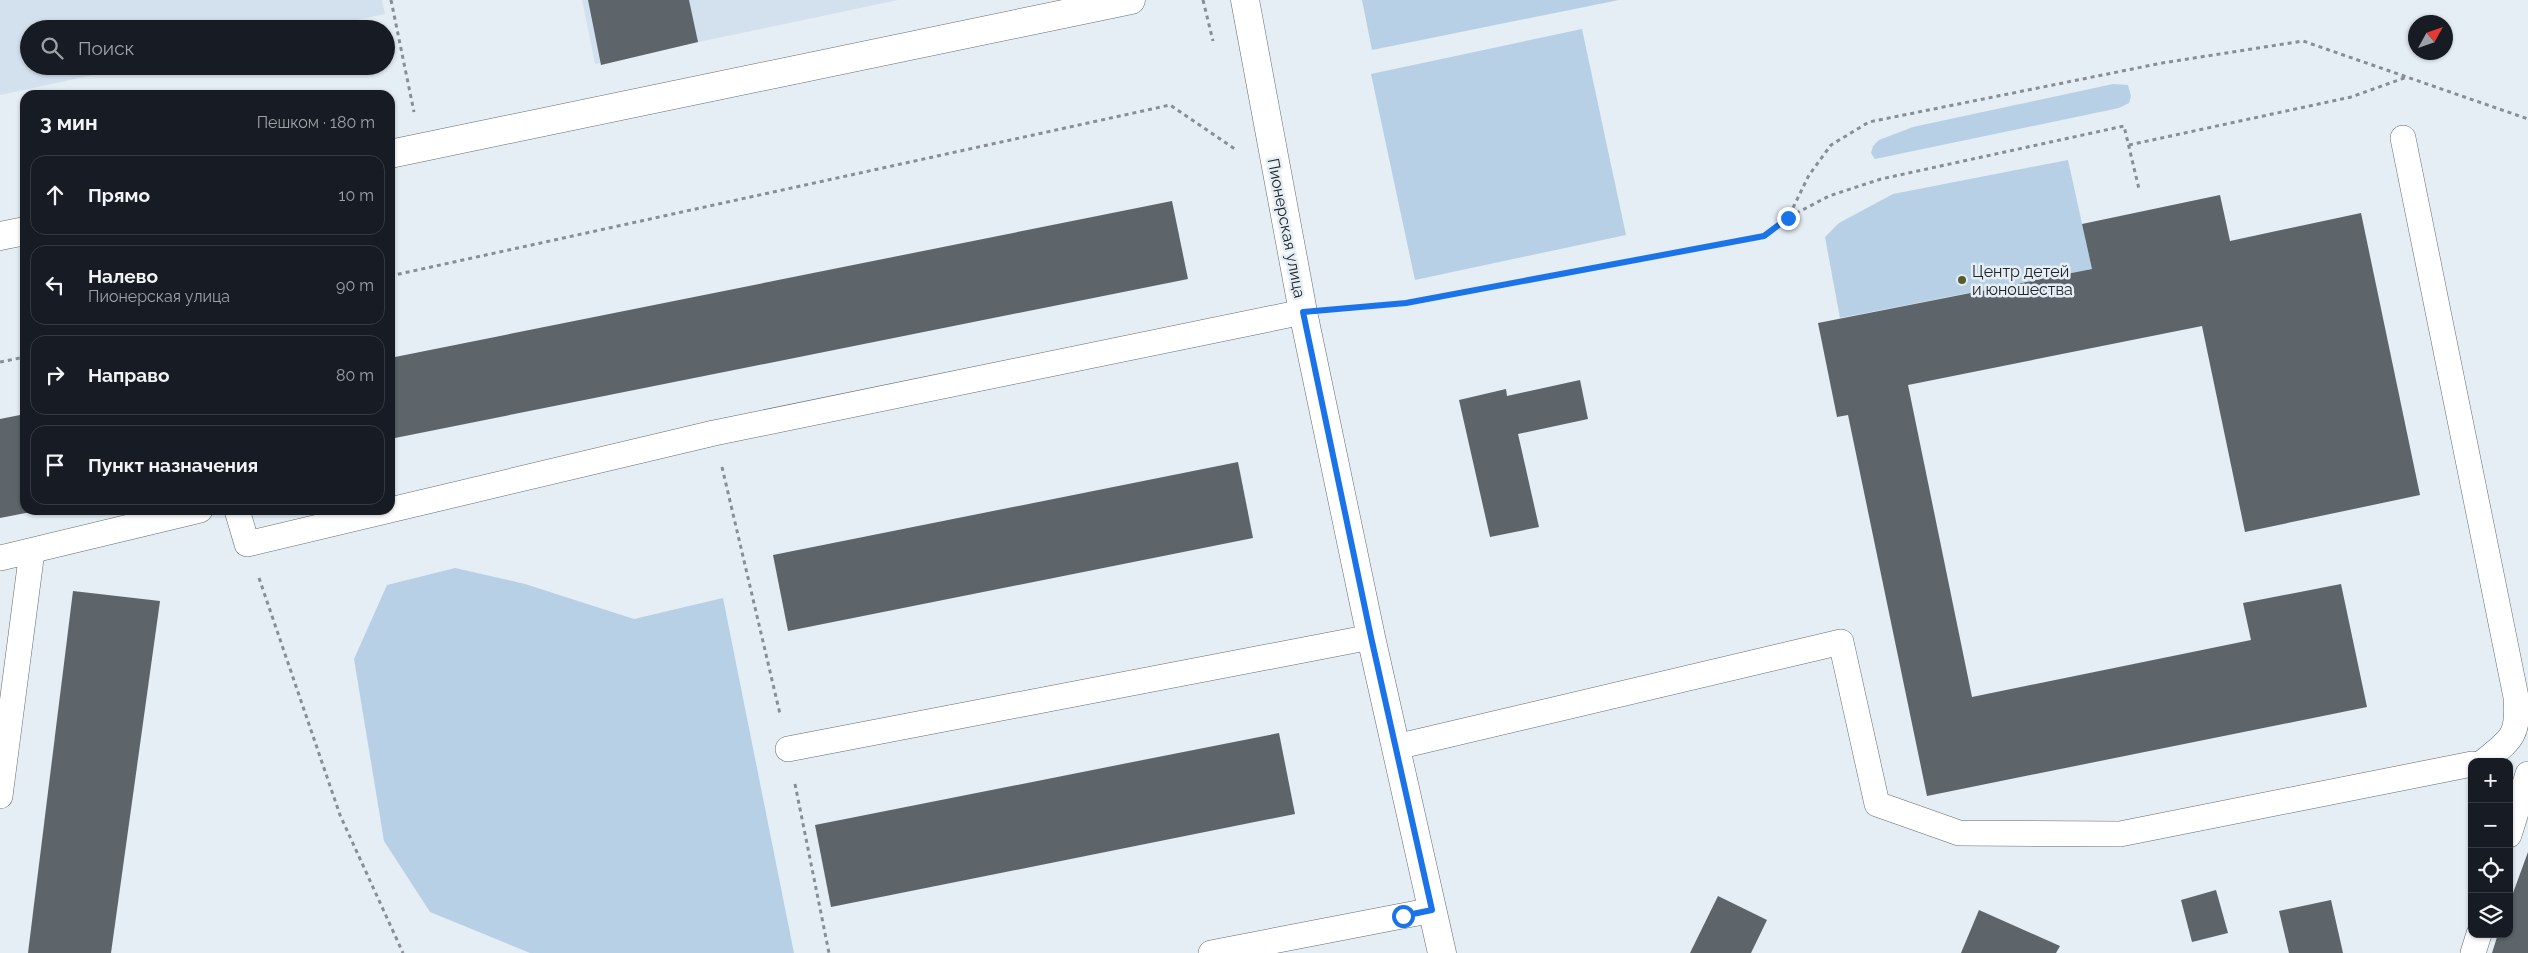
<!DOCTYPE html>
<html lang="ru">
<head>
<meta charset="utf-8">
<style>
	:root { --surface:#171b24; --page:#242831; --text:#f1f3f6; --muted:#9ea1a6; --line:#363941 }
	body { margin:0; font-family:Raleway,sans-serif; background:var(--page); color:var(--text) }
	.controls { position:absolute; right:15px; bottom:15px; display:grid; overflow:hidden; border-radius:10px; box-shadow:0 1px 4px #0004 }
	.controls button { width:45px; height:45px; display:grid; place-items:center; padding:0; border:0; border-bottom:1px solid var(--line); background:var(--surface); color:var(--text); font:25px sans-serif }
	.compass { position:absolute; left:2408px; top:15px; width:45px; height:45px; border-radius:50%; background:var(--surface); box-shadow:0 1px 4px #0004; rotate:50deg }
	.stop { position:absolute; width:15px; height:15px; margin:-11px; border:4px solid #1a73e8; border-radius:50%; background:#fff }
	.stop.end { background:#1a73e8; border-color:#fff; box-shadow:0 1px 5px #0008 }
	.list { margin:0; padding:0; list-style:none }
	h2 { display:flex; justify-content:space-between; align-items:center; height:65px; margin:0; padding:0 20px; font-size:21px }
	h2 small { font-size:16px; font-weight:400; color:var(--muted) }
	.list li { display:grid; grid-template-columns:32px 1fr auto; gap:15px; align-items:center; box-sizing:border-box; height:80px; margin:0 10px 10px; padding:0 10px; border:1px solid var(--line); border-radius:15px }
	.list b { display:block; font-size:19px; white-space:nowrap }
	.list p { margin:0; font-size:16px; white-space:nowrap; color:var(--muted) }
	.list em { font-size:16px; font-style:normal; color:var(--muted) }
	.icon { flex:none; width:28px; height:28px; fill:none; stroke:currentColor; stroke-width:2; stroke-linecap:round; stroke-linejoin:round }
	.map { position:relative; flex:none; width:2528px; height:953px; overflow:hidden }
	.search { position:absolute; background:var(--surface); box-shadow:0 1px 4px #0004; left:20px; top:20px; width:375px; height:55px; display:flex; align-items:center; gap:12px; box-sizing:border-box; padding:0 18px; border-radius:28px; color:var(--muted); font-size:19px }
	.panel { position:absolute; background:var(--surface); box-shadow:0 1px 4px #0004; left:20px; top:90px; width:375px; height:425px; border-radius:15px }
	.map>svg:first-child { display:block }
</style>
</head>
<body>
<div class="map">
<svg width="2528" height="953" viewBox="0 0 2528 953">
	<rect width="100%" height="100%" fill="#e5edf5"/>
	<g fill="#d3e1ee">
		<polygon points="0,0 382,0 385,14 313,29 29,29 29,66 135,66 0,95"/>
		<polygon points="582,0 898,0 595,64"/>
	</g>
	<g fill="#b8d0e5">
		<polygon points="1362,0 1619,0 1372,50"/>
		<polygon points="1582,29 1626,235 1415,280 1371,74"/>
		<polygon points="2113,84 2128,85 2131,96 2129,103 2119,108 1875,159 1871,153 1873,146 1879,140 1913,127"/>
		<polygon points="2068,160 2092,269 1840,318 1825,237 1839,223 1893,194"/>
		<polygon points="455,568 525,584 634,619 723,598 794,953 530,953 430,912 384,841 354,659 387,585"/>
	</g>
	<g fill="#5d646a">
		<polygon points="588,0 689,0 698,42 601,65"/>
		<polygon points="2220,195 2230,241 2361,213 2420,495 2245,532 2202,326 1908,385 1972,697 2251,640 2243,603 2341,584 2367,707 1927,796 1848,415 1837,417 1818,323 2092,269 2082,224"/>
		<polygon points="1172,201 1188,279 390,439 390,358"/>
		<polygon points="1580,380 1588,419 1518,434 1539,527 1490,537 1459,400 1506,389 1507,396"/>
		<polygon points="25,414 25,510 36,511 0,518 0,419"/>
		<polygon points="1238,462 1253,538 788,631 773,555"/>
		<polygon points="73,591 160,601 111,953 28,953"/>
		<polygon points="1279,733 1295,814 831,907 815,825"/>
		<polygon points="2528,852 2528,953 2492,953 2498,934 2509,934 2509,904"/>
		<polygon points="2216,890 2228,933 2192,942 2181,900"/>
		<polygon points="1718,896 1767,920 1751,953 1690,953"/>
		<polygon points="2331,900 2343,953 2289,953 2279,911"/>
		<polygon points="1979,910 2060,946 2056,953 1961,953"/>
	</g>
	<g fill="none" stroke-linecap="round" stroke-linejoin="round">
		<g stroke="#646b71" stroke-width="26">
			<g id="lane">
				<path d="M2403,138L2516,697C2519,736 2512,739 2483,762"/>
				<polyline points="237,510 247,544 714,433 1303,312"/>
				<polyline points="0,558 200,510"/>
				<polyline points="1396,747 1841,642 1877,804 1959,833 2120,834 2472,764"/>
				<polyline points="788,749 1371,637"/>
				<polyline points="0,796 32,551"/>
				<polyline points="2509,835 2528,774"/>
				<polyline points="1211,953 1433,910"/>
				<polyline points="2473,953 2479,934"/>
			</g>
		</g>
		<g stroke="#646b71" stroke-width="29">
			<g id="street">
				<polyline points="1245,0 1303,312 1371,637 1442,953"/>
				<polyline points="390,154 1131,0"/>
				<polyline points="0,236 25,231"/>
			</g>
		</g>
		<g stroke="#888e94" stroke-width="3" stroke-dasharray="4 4" stroke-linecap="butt">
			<polyline points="391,0 414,112"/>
			<polyline points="1203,0 1213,41"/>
			<polyline points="2129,145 2351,97 2407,77"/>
			<polyline points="1789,217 1829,196 1881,179 2124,126 2139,189"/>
			<polyline points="390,276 1170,105 1235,149"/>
			<polyline points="1340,309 1406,303 1764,236 1788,218 1809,175 1831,145 1869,122 2162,63 2303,41 2528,119"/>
			<polyline points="0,362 25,357"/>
			<polyline points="722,467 780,714"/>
			<polyline points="259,578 340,815 403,953"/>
			<polyline points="795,784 829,953"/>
		</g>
		<use href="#lane" stroke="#fff" stroke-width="25"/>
		<use href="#street" stroke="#fff" stroke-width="28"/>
	</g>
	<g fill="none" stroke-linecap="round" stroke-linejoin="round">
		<polyline stroke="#1a73e8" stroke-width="6" points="1403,916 1432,910 1371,637 1303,312 1406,303 1764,236 1788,218"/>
	</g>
	<circle fill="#565c2a" stroke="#e5edf5" stroke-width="2" cx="1962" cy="280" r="5"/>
	<g text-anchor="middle" stroke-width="5" stroke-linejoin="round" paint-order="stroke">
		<g font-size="16" fill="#222528" stroke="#e5edf5">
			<text transform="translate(1287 228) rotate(79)" y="6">Пионерская улица</text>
		</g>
		<g font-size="16" fill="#222528" stroke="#e5edf5" text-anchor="start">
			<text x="1972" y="277">Центр детей<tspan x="1972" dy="18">и юношества</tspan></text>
		</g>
	</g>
</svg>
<div class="controls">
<button>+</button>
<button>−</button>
<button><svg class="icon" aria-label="locate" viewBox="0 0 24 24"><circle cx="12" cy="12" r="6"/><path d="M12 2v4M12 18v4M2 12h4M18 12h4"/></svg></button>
<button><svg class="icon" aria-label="layers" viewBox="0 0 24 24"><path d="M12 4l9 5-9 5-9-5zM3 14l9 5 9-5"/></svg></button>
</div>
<svg class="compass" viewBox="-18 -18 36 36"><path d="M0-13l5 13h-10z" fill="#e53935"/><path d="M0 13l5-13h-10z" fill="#9ea1a6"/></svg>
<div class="stop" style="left:1403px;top:916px"></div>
<div class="stop end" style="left:1788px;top:218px"></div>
<div class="search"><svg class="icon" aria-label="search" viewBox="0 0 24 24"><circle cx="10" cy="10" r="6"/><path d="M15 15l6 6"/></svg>Поиск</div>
<section class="panel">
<h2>3 мин<small>Пешком · 180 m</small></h2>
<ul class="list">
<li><svg class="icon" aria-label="ahead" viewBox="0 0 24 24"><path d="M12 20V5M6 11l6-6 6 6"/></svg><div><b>Прямо</b></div><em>10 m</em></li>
<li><svg class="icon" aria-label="left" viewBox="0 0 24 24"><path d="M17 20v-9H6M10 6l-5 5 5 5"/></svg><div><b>Налево</b><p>Пионерская улица</p></div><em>90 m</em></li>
<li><svg class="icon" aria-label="right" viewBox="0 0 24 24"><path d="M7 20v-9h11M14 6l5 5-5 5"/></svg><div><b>Направо</b></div><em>80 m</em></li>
<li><svg class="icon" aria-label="arrive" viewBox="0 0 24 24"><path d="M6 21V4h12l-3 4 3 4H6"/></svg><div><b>Пункт назначения</b></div></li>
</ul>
</section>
</div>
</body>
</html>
